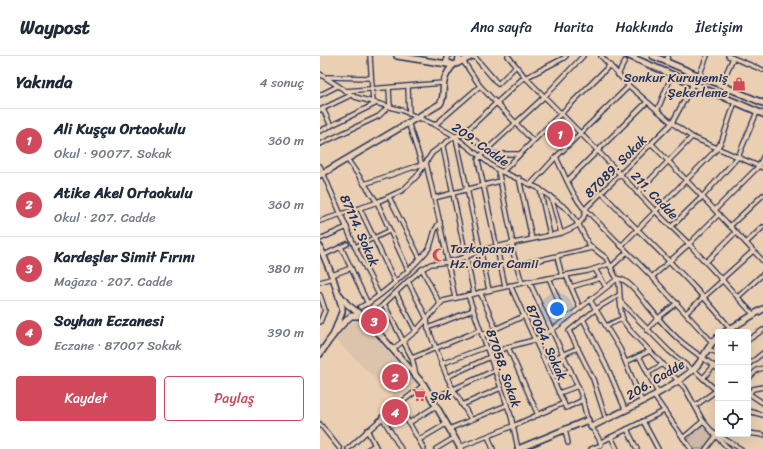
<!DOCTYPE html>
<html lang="tr">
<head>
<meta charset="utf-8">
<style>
	:root { --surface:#fff; --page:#f6f6f7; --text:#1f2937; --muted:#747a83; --line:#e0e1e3; --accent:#d1495b }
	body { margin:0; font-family:Sriracha,sans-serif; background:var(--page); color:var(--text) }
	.controls { position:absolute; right:12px; bottom:12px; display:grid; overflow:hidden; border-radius:4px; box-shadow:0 4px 16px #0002 }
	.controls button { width:36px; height:36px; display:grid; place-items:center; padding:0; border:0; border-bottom:1px solid var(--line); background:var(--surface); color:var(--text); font:20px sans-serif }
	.you { position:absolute; left:237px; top:253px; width:14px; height:14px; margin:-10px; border:3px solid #fff; border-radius:50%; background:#1a73e8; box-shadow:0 0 0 6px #1a73e833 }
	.badge { display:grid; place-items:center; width:26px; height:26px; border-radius:50%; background:var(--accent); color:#fff; font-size:13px; font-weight:700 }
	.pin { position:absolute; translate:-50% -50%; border:2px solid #fff; box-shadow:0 1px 4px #0006 }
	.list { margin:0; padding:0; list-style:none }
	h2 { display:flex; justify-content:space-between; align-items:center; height:52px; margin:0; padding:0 16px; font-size:17px }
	h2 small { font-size:13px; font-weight:400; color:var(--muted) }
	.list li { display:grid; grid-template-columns:26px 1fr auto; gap:12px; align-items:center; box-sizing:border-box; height:64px; padding:0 16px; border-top:1px solid var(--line) }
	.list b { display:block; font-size:15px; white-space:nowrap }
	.list p { margin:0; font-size:13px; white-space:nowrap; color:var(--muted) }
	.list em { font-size:13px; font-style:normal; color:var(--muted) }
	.actions { display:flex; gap:8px; padding:12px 16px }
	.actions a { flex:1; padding:9px 0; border:1px solid var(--accent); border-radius:4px; text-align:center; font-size:14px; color:var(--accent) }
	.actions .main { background:var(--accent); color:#fff }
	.icon { flex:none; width:22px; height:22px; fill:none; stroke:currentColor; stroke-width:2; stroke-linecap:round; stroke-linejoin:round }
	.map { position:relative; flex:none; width:443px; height:393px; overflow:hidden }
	header { display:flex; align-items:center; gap:24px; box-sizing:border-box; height:56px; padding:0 20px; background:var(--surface); border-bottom:1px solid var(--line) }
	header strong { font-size:19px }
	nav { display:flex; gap:22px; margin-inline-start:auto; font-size:14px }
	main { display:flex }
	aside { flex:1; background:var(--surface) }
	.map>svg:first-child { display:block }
</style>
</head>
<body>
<header>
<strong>Waypost</strong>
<nav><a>Ana sayfa</a><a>Harita</a><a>Hakkında</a><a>İletişim</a></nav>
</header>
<main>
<aside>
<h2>Yakında<small>4 sonuç</small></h2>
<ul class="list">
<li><span class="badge">1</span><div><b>Ali Kuşçu Ortaokulu</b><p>Okul · 90077. Sokak</p></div><em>360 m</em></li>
<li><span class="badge">2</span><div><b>Atike Akel Ortaokulu</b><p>Okul · 207. Cadde</p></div><em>360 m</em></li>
<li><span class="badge">3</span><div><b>Kardeşler Simit Fırını</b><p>Mağaza · 207. Cadde</p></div><em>380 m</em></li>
<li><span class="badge">4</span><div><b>Soyhan Eczanesi</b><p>Eczane · 87007 Sokak</p></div><em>390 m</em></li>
</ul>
<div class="actions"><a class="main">Kaydet</a><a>Paylaş</a></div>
</aside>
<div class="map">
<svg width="443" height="393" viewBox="0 0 443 393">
	<rect width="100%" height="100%" fill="#ebcfb2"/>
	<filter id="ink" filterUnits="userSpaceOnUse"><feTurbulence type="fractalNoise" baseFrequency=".025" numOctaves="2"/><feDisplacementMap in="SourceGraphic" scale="8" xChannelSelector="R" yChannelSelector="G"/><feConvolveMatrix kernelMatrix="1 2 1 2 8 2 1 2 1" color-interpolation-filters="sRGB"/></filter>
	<g filter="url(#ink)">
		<polygon fill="#dbc3ac" points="39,263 96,327 76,343 15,283 26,271"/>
		<polygon fill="#cdb7a6" stroke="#747382" points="382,367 393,380 383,393 373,393 368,384"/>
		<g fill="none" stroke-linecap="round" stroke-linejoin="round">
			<g stroke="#1b2f5e" stroke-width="6">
				<g id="street">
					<polyline points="50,0 53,47"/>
					<polyline points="154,0 178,28 196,10"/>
					<polyline points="188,0 205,21 278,95 335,155 369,188 433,258"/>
					<polyline points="281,0 309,30 352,67 372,81 443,112"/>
					<polyline points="408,0 443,14"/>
					<polyline points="143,5 160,30 213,85"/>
					<polyline points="346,6 348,0"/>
					<polyline points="0,18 35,41 81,54 115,69 133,79 176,113 218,132 247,153 259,169 269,189 286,202 299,227 301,255 303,265 309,273 365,332 383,365 396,380 386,393"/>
					<polyline points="298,19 305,5"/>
					<polyline points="379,20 387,0"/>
					<polyline points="7,21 51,22"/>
					<polyline points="401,29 413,2"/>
					<polyline points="88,31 89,58"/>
					<polyline points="69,32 70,51"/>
					<polyline points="25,35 123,27"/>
					<polyline points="0,39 18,30"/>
					<polyline points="3,53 11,70"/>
					<polyline points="0,54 31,39"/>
					<polyline points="337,55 350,24"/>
					<polyline points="88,66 102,109"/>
					<polyline points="115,69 160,30"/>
					<polyline points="0,75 55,48"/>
					<polyline points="145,77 173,98 200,98"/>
					<polyline points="136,82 169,234"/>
					<polyline points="0,88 59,60 68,51"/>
					<polyline points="332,88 443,205"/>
					<polyline points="123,91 154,238"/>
					<path d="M236,101C244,118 256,149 271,159L332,221L392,286"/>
					<polyline points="27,103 57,146 88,214"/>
					<polyline points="0,110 35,191 59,239"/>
					<polyline points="178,114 193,187 192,193 202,227"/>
					<polyline points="182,116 290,9"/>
					<polyline points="199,122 212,183"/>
					<polyline points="248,124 327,46"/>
					<polyline points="44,128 106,107 119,163 135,242"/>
					<polyline points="211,128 236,101 309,30"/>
					<polyline points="220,133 230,179"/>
					<path d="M282,137C325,183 374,226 413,276"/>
					<polyline points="317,137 372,81"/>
					<polyline points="231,140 241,177"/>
					<polyline points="69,141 100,202"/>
					<polyline points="114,142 180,125"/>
					<polyline points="40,153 75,226"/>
					<polyline points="395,154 439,110 443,101"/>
					<polyline points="0,165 55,147 83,134 97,120 112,97 135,80 142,79 201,24 244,2 246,0"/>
					<polyline points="410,170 443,139"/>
					<polyline points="351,171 382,141 418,101 437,56"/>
					<polyline points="0,183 27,171"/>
					<polyline points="426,187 443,171"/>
					<polyline points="301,190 397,93 402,84 415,46"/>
					<polyline points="21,191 48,248"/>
					<polyline points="35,191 69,175"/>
					<polyline points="4,199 27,188"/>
					<polyline points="237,201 242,220"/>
					<polyline points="386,206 416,176"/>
					<polyline points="197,209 272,192"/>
					<polyline points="291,211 307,196"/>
					<polyline points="102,213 120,248"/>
					<polyline points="275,213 286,231"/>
					<polyline points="12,219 31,212"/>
					<polyline points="246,219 260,252"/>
					<polyline points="332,221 369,188 399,158"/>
					<polyline points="229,222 246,263"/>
					<polyline points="402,223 433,195"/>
					<polyline points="88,225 107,263 108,272 127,321 133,333 151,363"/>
					<path d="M209,225L259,333C264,344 264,356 269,367C272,372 281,384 281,389L271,393"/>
					<polyline points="0,226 13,222"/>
					<polyline points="190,229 246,352 263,344"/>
					<polyline points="185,230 158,104 160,100 224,41 263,0"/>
					<polyline points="251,231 281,222"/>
					<polyline points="160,236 176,273"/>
					<polyline points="76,237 96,275"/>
					<polyline points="0,239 5,254 0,266"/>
					<polyline points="148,239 191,360 198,393"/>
					<polyline points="418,241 443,218"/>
					<polyline points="270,244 300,293 322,346"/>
					<polyline points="300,245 349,295 372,314"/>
					<polyline points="64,248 92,302 96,319"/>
					<path d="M40,251C57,245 98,207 109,192C112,187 113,180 115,174C116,172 118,169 120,166"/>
					<polyline points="366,257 403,224"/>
					<polyline points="263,263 289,315 305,353"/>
					<path d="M47,264L88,225L102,213L111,208L128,206L146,201L161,194L241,177C257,171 263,168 267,151L352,67L373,28"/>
					<polyline points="286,270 303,262"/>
					<polyline points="108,272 153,254"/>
					<polyline points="327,274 338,262 357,247"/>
					<polyline points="162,279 204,260"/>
					<polyline points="428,284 443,274"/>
					<polyline points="188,291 218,359"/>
					<polyline points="73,293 96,275 123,245 202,227 268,215 289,208"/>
					<polyline points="387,293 398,297"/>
					<path d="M170,300L188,291L214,284L232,274L297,223C307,221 322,242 328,250C337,261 346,272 357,282C369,293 385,303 398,313"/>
					<polyline points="319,300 338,337"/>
					<polyline points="92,302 160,274"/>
					<polyline points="225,306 258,292"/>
					<polyline points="306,306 330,295"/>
					<polyline points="121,308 166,291"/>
					<polyline points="428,309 443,297"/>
					<polyline points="373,313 398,336"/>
					<polyline points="328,317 343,308"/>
					<polyline points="127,321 170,301"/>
					<polyline points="232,321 251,315"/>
					<polyline points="383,322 394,310"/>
					<polyline points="428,323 437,314 443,312"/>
					<polyline points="239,337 258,330"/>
					<polyline points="428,337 443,347"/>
					<polyline points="429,338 433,333 443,331"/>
					<polyline points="334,340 371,393"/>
					<polyline points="112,343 175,314"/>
					<polyline points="78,348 104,393"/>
					<polyline points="142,349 181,332"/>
					<polyline points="375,350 397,334"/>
					<polyline points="428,355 443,359"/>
					<polyline points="62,361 81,393"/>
					<polyline points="286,363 273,323 249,275 276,253 299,239"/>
					<polyline points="323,365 338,393"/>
					<polyline points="89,367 116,350"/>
					<polyline points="0,368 20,393"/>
					<polyline points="129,373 187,349"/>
					<polyline points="307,373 317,393"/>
					<polyline points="47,374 57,393"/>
					<polyline points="245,374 248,387"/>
					<polyline points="428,377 443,379"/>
					<polyline points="396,378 421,393"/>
					<polyline points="168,380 173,393"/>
					<polyline points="291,381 297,393"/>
					<polyline points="397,381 409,393"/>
					<polyline points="363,382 383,365"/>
					<polyline points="99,384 126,368"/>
					<polyline points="281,386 344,355"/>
					<polyline points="140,391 193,370 244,347"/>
					<path d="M28,393C52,370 77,349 104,329"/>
					<polyline points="48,393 55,389"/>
					<polyline points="116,393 134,382"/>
				</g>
			</g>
			<g stroke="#1b2f5e" stroke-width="8">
				<g id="secondary">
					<polyline points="77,0 133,9"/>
					<polyline points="127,0 127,6 133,9 138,7 139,0"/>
					<polyline points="309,0 443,58"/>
					<polyline points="333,0 443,47"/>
					<polyline points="138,7 153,0"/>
					<path d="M0,119L120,48C125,41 122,34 124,26C125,19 129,14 133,9"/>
					<polyline points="0,191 13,222 22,251 22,256 14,277"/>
					<polyline points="19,238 27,248 47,264 104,329 141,393"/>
					<polyline points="405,276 443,253"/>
					<path d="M0,298C9,284 18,271 31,260H43"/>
					<path d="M271,371C306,353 344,338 374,313C384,304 387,289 398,281"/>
					<polyline points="198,393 268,364"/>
				</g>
			</g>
			<use href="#street" stroke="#ebcfb2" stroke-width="3.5"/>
			<use href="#secondary" stroke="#ebcfb2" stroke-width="5"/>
		</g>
	</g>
	<defs>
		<g id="shop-bare" transform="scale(1.08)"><path d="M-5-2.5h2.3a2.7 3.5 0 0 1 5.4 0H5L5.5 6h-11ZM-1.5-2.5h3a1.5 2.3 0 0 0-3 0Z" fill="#d1495b" stroke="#ebcfb2" stroke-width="2.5" paint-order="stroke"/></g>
		<g id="mosque-bare" transform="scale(1.08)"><path d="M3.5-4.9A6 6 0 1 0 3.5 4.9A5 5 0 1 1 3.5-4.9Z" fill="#d1495b" stroke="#ebcfb2" stroke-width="2.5" paint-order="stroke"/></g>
		<g id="supermarket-bare" transform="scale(1.08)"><path d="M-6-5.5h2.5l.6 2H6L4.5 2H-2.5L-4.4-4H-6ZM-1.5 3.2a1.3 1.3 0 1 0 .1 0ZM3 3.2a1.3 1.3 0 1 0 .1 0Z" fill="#d1495b" stroke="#ebcfb2" stroke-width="2.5" paint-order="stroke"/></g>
	</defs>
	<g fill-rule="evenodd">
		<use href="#shop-bare" x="419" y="28"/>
		<use href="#mosque-bare" x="119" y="199"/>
		<use href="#supermarket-bare" x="99" y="339"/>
	</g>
	<g text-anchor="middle" stroke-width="4" stroke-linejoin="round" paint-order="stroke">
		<g font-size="13" fill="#1b2f5e" stroke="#ebcfb2" text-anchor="start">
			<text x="408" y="26" text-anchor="end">Sonkur Kuruyemiş<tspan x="408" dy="15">Şekerleme</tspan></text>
			<text x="130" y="197">Tozkoparan<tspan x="130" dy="15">Hz. Ömer Camii</tspan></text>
			<text x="110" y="344">Şok</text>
		</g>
		<g font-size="13" fill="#1b2f5e" stroke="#ebcfb2">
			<text transform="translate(161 88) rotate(35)" y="5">209. Cadde</text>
			<text transform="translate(295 110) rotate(-45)" y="5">87089. Sokak</text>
			<text transform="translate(335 139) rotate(46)" y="5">211. Cadde</text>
			<text transform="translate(40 174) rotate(66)" y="5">87114. Sokak</text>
			<text transform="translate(227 286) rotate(66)" y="5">87064. Sokak</text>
			<text transform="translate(184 312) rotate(71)" y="5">87058. Sokak</text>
			<text transform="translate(335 323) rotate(-31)" y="5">206. Cadde</text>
		</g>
	</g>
</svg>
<div class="controls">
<button>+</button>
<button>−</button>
<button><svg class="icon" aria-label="locate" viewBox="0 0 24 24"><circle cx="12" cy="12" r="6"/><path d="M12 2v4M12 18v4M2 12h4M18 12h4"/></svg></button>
</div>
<div class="you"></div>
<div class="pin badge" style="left:240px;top:78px">1</div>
<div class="pin badge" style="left:75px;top:321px">2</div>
<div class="pin badge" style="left:54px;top:265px">3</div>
<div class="pin badge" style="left:75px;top:356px">4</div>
</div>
</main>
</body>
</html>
